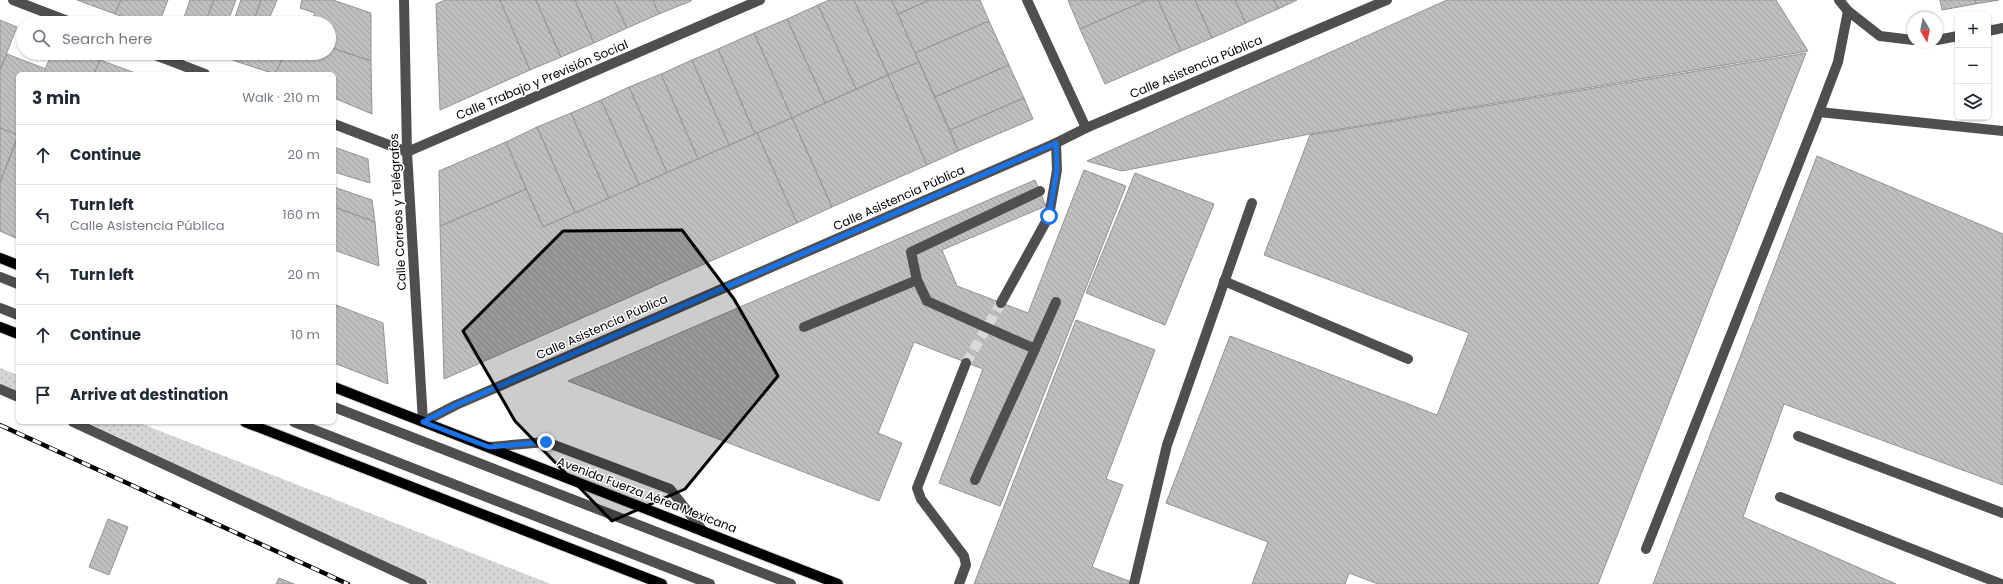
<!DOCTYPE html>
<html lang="en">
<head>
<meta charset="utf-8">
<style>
	:root { --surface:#fff; --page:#f2f2f3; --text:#1f2937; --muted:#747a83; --line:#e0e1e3 }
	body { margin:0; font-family:Poppins,sans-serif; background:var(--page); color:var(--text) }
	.controls { position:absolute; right:12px; top:12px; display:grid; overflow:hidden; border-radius:6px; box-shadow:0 1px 3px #0004 }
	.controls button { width:36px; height:36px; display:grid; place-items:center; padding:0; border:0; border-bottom:1px solid var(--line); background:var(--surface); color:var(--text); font:20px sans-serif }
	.compass { position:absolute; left:1907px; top:12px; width:36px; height:36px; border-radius:50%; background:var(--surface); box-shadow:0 1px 3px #0004; rotate:170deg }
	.stop { position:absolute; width:12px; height:12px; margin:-9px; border:3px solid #1a73e8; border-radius:50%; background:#fff }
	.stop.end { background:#1a73e8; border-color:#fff; box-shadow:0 1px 4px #0008 }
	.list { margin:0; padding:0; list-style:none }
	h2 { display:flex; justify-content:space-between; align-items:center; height:52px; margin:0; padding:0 16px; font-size:17px }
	h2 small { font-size:13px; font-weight:400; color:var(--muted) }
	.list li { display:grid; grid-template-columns:26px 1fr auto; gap:12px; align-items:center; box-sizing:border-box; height:60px; padding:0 16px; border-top:1px solid var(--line) }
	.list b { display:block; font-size:15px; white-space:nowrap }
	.list p { margin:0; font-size:13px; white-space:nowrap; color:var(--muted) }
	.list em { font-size:13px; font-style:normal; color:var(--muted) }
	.icon { flex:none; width:22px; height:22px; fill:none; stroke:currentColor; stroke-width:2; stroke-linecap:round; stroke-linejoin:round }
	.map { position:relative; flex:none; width:2003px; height:584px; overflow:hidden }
	.search { position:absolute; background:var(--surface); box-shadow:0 1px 3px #0004; left:16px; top:16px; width:320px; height:44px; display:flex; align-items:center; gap:10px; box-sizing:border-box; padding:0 14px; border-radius:22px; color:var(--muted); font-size:15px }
	.panel { position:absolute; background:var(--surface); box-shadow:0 1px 3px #0004; left:16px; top:72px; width:320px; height:352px; border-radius:6px }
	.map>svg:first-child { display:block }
</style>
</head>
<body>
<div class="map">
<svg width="2003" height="584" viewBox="0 0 2003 584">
	<defs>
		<pattern id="grass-dots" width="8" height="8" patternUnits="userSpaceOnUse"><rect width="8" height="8" fill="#d6d6d6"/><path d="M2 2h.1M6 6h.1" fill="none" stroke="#b6b6b6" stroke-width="1.8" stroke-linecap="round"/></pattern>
		<pattern id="building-back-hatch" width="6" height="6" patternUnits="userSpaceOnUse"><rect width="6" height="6" fill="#bfbfbf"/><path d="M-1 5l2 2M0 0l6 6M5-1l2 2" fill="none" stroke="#a2a2a2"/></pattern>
	</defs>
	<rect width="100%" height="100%" fill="#fff"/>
	<g fill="url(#grass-dots)">
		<polygon points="0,368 18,375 18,392 0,384"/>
		<polygon points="86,422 137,422 551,584 431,584"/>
	</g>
	<g fill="url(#building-back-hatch)" stroke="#939393">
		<polygon points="77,0 121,0 115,14"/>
		<polygon points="121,0 168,0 159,23 140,23 115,14"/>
		<polygon points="190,0 214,0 205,23 182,23"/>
		<polygon points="214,0 236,0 228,21 225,19 223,23 205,23"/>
		<polygon points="241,0 261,0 253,23 233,23"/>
		<polygon points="261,0 277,0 269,19 281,23 253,23"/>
		<polygon points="302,0 333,0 371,13 371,61 329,47 329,23 311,23 315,13 300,8"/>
		<polygon points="445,0 500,0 530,70 440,110 436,4"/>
		<polygon points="500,0 536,0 561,57 530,70"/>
		<polygon points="536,0 575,0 594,43 561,57"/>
		<polygon points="575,0 614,0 627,28 594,43"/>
		<polygon points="614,0 653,0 659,14 627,28"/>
		<polygon points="653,0 691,0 691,1 659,14"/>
		<polygon points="829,0 854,0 888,75 856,89 818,5"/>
		<polygon points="854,0 892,0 919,62 888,75"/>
		<polygon points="892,0 930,0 898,14"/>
		<polygon points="930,0 980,0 989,21 915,53 898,14"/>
		<polygon points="1068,0 1147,0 1080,29"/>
		<polygon points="1147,0 1158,0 1181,51 1105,84 1080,29"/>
		<polygon points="1158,0 1195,0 1212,38 1181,51"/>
		<polygon points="1195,0 1235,0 1246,23 1212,38"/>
		<polygon points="1235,0 1274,0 1278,9 1246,23"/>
		<polygon points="1274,0 1297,0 1278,9"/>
		<polygon points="1447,0 1776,0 1808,51 1310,134 1122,171 1087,161"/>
		<polygon points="1940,0 1975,0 1975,4 1942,10"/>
		<polygon points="1975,0 1999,0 1975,4"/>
		<polygon points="818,5 856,89 825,103 787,19"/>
		<polygon points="787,19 825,103 792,118 754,33"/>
		<polygon points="0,20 17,27 0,70"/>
		<polygon points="989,21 1009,65 935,97 915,53"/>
		<polygon points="754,33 792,118 755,134 718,49"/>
		<polygon points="329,47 371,61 372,114 334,98 334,74 275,74 285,53 329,53"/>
		<polygon points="718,49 755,134 729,145 692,60"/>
		<polygon points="52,53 83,53 100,60 94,74 43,74"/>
		<polygon points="215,53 241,53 238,62"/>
		<polygon points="241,53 285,53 275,74 238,62"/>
		<polygon points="1806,53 1598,584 1378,584 1349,573 1345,584 1252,584 1268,542 1166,503 1230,336 1437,415 1469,333 1264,255 1310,135"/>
		<polygon points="7,54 46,69 43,74 18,74 18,135 0,128 0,70"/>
		<polygon points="100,60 138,74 94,74"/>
		<polygon points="692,60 729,145 698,159 661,74"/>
		<polygon points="919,62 958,151 927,165 888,75"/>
		<polygon points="1009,65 1024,98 950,130 935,97"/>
		<polygon points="661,74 698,159 667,173 629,87"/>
		<polygon points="888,75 927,165 832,207 792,118"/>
		<polygon points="629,87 667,173 639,185 601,100"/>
		<polygon points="1024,98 1033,119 958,151 950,130"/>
		<polygon points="601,100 639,185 609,199 571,113"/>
		<polygon points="571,113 609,199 575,213 537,127"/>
		<polygon points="792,118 832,207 797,223 757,133"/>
		<polygon points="537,127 575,213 543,227 506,142"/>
		<polygon points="0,128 18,135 0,183"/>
		<polygon points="757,133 797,223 444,379 440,226 526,189 543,227"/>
		<polygon points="18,137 17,215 18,239 0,231 0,183"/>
		<polygon points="506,142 526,189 440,226 439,171"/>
		<polygon points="334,147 368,159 370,183 334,172"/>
		<polygon points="1817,156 2003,234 2003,485 1784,404 1743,517 1896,584 1653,584"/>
		<polygon points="1084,170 1126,186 1000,506 939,483 983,369 914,342 878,433 902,443 879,501 568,381 1035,180 1046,206 942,250 957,286 1028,313"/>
		<polygon points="1135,173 1214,204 1165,325 1086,293"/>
		<polygon points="334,187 372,200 375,222 334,207"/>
		<polygon points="334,207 375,222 379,266 334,250"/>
		<polygon points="336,305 383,323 388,384 334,363 334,310"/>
		<polygon points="1076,320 1155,350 1106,479 1123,485 1092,567 1129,581 1128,584 974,584"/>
		<polygon points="108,519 128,527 109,575 89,567"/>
		<polygon points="279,578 294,584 276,584"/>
	</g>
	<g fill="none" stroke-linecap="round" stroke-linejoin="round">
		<polyline stroke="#d9d9d9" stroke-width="10" stroke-dasharray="10 5" stroke-linecap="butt" points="966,363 1001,303"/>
		<g stroke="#dbdbdb" stroke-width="12">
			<g id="major">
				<polyline points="0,258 18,265"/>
				<polyline points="0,327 18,334"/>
				<polyline points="334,387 838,584"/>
				<polyline points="245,422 662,584"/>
			</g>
		</g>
		<g stroke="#4f4f4f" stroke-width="10">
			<polyline points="13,0 73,23"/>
			<polyline points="404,0 407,152 423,422 456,405 1056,143 1086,128 1387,0"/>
			<polyline points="1027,0 1086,128"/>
			<polyline points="1839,0 1848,11 1880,36 1913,40"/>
			<polyline points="1988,31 2003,28"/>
			<polyline points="1937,40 1958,36"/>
			<polyline points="150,53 205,74"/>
			<polyline points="1819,112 1838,62 1848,11"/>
			<polyline points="334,124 407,152 760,0"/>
			<polyline points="0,277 18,284"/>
			<polyline points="1224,281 1408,359"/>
			<polyline points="1001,303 1049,216 1057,170 1056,143"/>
			<polyline points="0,308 18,315"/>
			<polyline points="804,327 917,280"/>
			<polyline points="1035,349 1056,302"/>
			<polyline points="0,389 18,397"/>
			<polyline points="334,407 791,584"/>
			<polyline points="73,422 422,584"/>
			<polyline points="294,422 710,584"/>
			<polyline points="1798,436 2003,513"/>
			<polyline points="489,447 546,442 670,489 704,532"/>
			<polyline points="1780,497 2001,584"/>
			<polyline points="1646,549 1819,112 2003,131"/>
			<polyline points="959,584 966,565 964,556 921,499 917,488 966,363"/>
			<polyline points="1134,584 1167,445 1252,203"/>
		</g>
		<use href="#major" stroke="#000" stroke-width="10"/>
		<g stroke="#000" stroke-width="4.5">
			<polyline id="rail" points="0,425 348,584"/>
		</g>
		<use href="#rail" stroke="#fff" stroke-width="3" stroke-dasharray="9" stroke-linecap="butt"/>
		<polyline stroke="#4f4f4f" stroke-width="10" points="975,480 1035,349 927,301 917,280 911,252 1040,191"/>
	</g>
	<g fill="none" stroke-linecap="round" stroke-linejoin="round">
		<polyline stroke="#1a73e8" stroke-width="5" points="546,442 489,447 423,422 456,405 1056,143 1057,170 1049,216"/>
	</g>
	<path fill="#000" fill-opacity="0.2" stroke="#000" stroke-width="3" stroke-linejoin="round" d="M682,230L734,299L778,376L685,489L612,521L515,421L463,331L563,231Z"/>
	<g text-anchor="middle" stroke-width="3" stroke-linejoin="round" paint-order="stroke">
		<g font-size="12" fill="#000" stroke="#fff">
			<text transform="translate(1196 67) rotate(-23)" y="4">Calle Asistencia Pública</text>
			<text transform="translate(542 80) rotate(-23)" y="4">Calle Trabajo y Previsión Social</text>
			<text transform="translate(899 198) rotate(-24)" y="4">Calle Asistencia Pública</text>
			<text transform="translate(398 212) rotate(-93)" y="4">Calle Correos y Telégrafos</text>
			<text transform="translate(602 327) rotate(-24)" y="4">Calle Asistencia Pública</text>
			<text transform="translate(647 495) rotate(21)" y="4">Avenida Fuerza Aérea Mexicana</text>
		</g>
	</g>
</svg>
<div class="controls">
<button>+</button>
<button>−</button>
<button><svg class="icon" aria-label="layers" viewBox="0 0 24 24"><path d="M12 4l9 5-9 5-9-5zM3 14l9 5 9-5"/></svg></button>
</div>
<svg class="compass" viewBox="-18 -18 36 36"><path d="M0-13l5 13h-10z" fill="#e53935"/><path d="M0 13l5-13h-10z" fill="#747a83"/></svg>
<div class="stop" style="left:1049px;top:216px"></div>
<div class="stop end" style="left:546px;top:442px"></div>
<div class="search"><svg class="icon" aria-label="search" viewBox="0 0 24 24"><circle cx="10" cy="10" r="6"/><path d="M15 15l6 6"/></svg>Search here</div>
<section class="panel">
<h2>3 min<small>Walk · 210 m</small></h2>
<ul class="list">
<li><svg class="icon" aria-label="ahead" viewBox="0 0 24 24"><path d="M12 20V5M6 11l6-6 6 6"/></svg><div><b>Continue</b></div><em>20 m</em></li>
<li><svg class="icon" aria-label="left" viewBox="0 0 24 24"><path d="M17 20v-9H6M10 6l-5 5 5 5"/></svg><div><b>Turn left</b><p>Calle Asistencia Pública</p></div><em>160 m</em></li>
<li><svg class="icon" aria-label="left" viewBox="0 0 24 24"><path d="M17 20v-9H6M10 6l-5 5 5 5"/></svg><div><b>Turn left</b></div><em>20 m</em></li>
<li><svg class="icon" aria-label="ahead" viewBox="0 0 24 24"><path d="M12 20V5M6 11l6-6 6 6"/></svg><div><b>Continue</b></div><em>10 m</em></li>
<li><svg class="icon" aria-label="arrive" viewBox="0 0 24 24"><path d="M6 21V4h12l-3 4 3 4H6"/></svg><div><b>Arrive at destination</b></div></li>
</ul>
</section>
</div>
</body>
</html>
